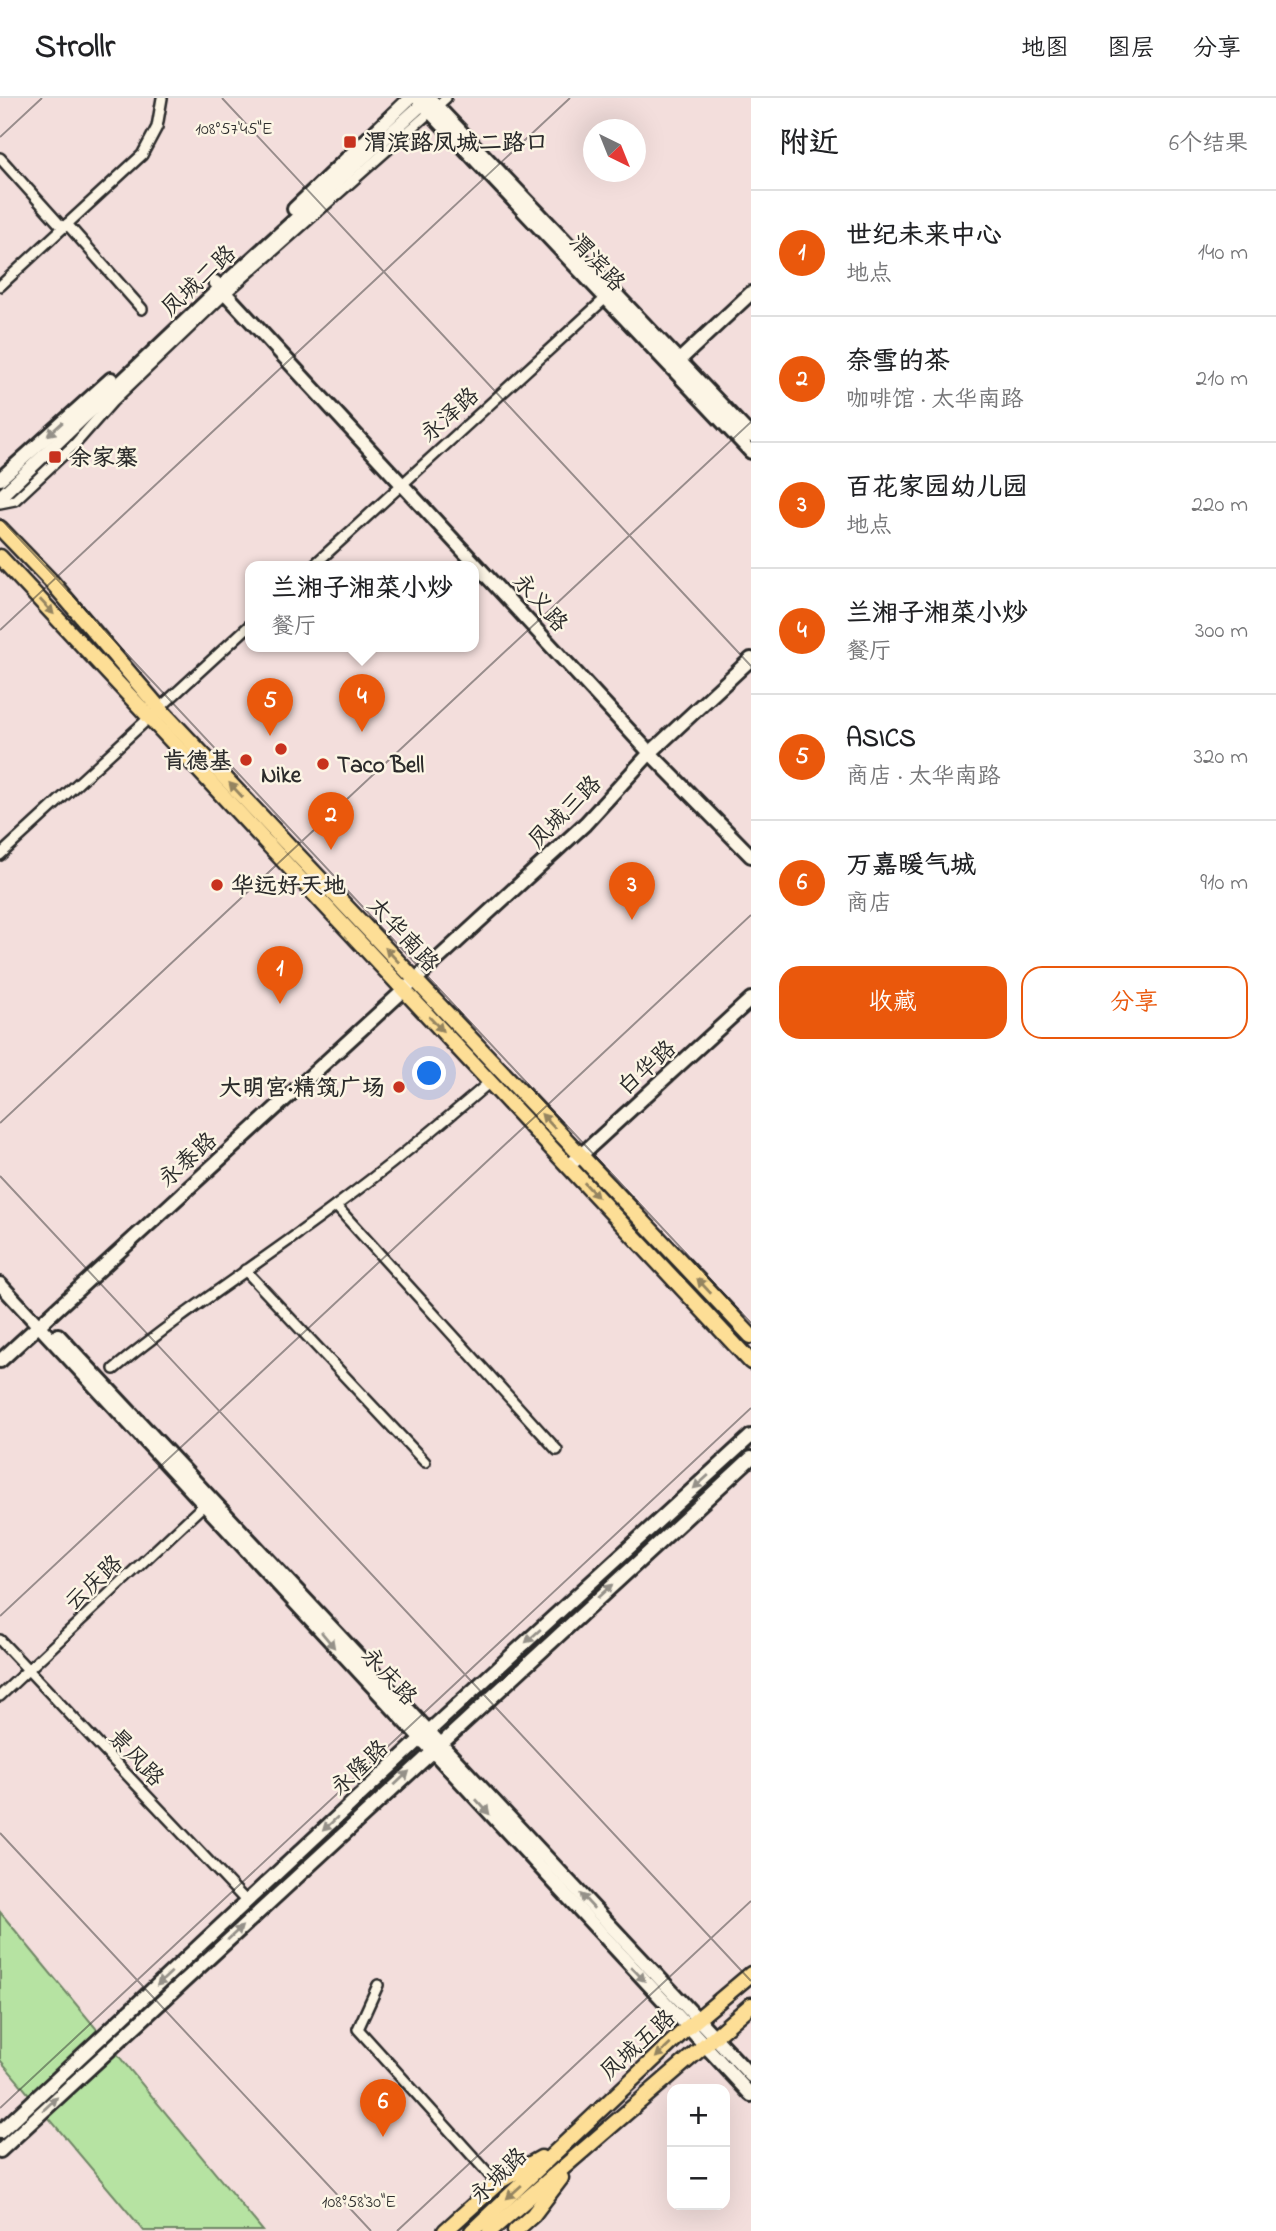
<!DOCTYPE html>
<html lang="zh">
<head>
<meta charset="utf-8">
<style>
	:root { --surface:#fff; --page:#f6f6f6; --text:#202124; --muted:#757577; --line:#e0e0e0; --accent:#ea580c }
	body { margin:0; font-family:"Indie Flower","LXGW WenKai TC",sans-serif; background:var(--page); color:var(--text) }
	.controls { position:absolute; right:21px; bottom:21px; display:grid; overflow:hidden; border-radius:14px; box-shadow:0 7px 28px #0002 }
	.controls button { width:63px; height:63px; display:grid; place-items:center; padding:0; border:0; border-bottom:2px solid var(--line); background:var(--surface); color:var(--text); font:35px sans-serif }
	.compass { position:absolute; left:583px; top:21px; width:63px; height:63px; border-radius:50%; background:var(--surface); box-shadow:0 7px 28px #0002; rotate:137deg }
	.you { position:absolute; left:430px; top:976px; width:24px; height:24px; margin:-18px; border:5px solid #fff; border-radius:50%; background:#1a73e8; box-shadow:0 0 0 10px #1a73e833 }
	.badge { display:grid; place-items:center; width:46px; height:46px; border-radius:50%; background:var(--accent); color:#fff; font-size:23px; font-weight:700 }
	.pin { position:absolute; translate:-50% -58px; filter:drop-shadow(0 2px 4px #0008) }
	.pin::after { content:''; position:absolute; top:37px; width:24px; height:21px; background:inherit; clip-path:polygon(0 0,100% 0,50% 100%) }
	.popup { position:absolute; left:245px; top:463px; width:234px; height:91px; box-sizing:border-box; display:grid; place-content:center; border-radius:14px; background:var(--surface); filter:drop-shadow(0 2px 5px #0005); font-size:23px; white-space:nowrap; color:var(--muted) }
	.popup b { font-size:26px; color:var(--text) }
	.popup::after { content:''; position:absolute; left:50%; top:100%; margin-left:-14px; border:14px solid transparent; border-top-color:var(--surface) }
	.list { margin:0; padding:0; list-style:none }
	h2 { display:flex; justify-content:space-between; align-items:center; height:91px; margin:0; padding:0 28px; font-size:30px }
	h2 small { font-size:23px; font-weight:400; color:var(--muted) }
	.list li { display:grid; grid-template-columns:46px 1fr auto; gap:21px; align-items:center; box-sizing:border-box; height:126px; padding:0 28px; border-top:2px solid var(--line) }
	.list b { display:block; font-size:26px; white-space:nowrap }
	.list p { margin:0; font-size:23px; white-space:nowrap; color:var(--muted) }
	.list em { font-size:23px; font-style:normal; color:var(--muted) }
	.actions { display:flex; gap:14px; padding:21px 28px }
	.actions a { flex:1; padding:16px 0; border:2px solid var(--accent); border-radius:21px; text-align:center; font-size:24px; color:var(--accent) }
	.actions .main { background:var(--accent); color:#fff }
	.map { position:relative; flex:none; width:751px; height:2133px; overflow:hidden }
	header { display:flex; align-items:center; gap:42px; box-sizing:border-box; height:98px; padding:0 35px; background:var(--surface); border-bottom:2px solid var(--line) }
	header strong { font-size:33px }
	nav { display:flex; gap:38px; margin-inline-start:auto; font-size:24px }
	main { display:flex }
	aside { flex:1; background:var(--surface) }
	.map>svg:first-child { display:block }
</style>
</head>
<body>
<header>
<strong>Strollr</strong>
<nav><a>地图</a><a>图层</a><a>分享</a></nav>
</header>
<main>
<div class="map">
<svg width="751" height="2133" viewBox="0 0 751 2133">
	<rect width="100%" height="100%" fill="#f3dedc"/>
	<filter id="ink" filterUnits="userSpaceOnUse"><feTurbulence type="fractalNoise" baseFrequency=".0143" numOctaves="2"/><feDisplacementMap in="SourceGraphic" scale="14" xChannelSelector="R" yChannelSelector="G"/><feConvolveMatrix kernelMatrix="1 2 1 2 8 2 1 2 1" color-interpolation-filters="sRGB"/></filter>
	<g filter="url(#ink)">
		<polygon fill="#b6e3a2" stroke="#708766" stroke-width="2" points="0,1814 263,2133 144,2133 0,1962"/>
		<g fill="none" stroke-linecap="round" stroke-linejoin="round">
			<g stroke="#2b2b2b" stroke-width="14">
				<g id="street">
					<polyline points="0,60 63,130"/>
					<polyline points="67,126 142,211"/>
					<polyline points="0,188 142,57 157,29 162,0"/>
					<polyline points="0,405 15,402 75,346 112,304 226,195 446,0"/>
					<polyline points="313,468 609,197"/>
					<polyline points="0,757 250,527"/>
					<polyline points="336,1108 557,1352"/>
					<polyline points="245,1172 425,1364"/>
					<path d="M114,1271C185,1212 263,1163 337,1107C390,1068 441,1026 491,983"/>
					<polyline points="0,1542 246,1803"/>
					<polyline points="0,1598 208,1403"/>
					<polyline points="378,1887 358,1931 496,2084"/>
				</g>
			</g>
			<g stroke="#2b2b2b" stroke-width="18">
				<g id="secondary">
					<polyline points="417,0 751,354"/>
					<polyline points="429,0 751,338"/>
					<polyline points="294,111 410,0"/>
					<polyline points="215,184 650,655 751,758"/>
					<polyline points="672,269 751,195"/>
					<polyline points="0,381 111,281"/>
					<polyline points="0,399 221,189 429,0"/>
					<polyline points="569,1068 751,901"/>
					<polyline points="0,1186 751,1997"/>
					<polyline points="58,1237 751,1978"/>
					<polyline points="0,1263 585,726 650,655 751,561"/>
					<polyline points="0,2034 429,1633 751,1338"/>
					<polyline points="0,2053 751,1360"/>
				</g>
			</g>
			<g stroke="#2b2b2b" stroke-width="19">
				<g id="primary">
					<polyline points="0,430 51,483 160,611 751,1238"/>
					<polyline points="0,459 751,1264"/>
					<polyline points="445,2133 500,2083 541,2060"/>
					<polyline points="472,2133 688,1929 751,1876"/>
					<polyline points="490,2133 751,1907"/>
					<polyline points="515,2133 533,2117 561,2080"/>
				</g>
			</g>
			<use href="#street" stroke="#fcf5e5" stroke-width="9"/>
			<use href="#secondary" stroke="#fcf5e5" stroke-width="12"/>
			<use href="#primary" stroke="#fdde96" stroke-width="14"/>
		</g>
		<defs><path id="oneway-solid" d="M-6-.8H1V-3.2L6.5 0L1 3.2V.8H-6Z" transform="scale(1.75)"/></defs>
		<g fill="#949088">
			<use href="#oneway-solid" transform="translate(55 331) rotate(138)"/>
			<use href="#oneway-solid" transform="translate(701 1384) rotate(138)"/>
			<use href="#oneway-solid" transform="translate(605 1493) rotate(-42)"/>
			<use href="#oneway-solid" transform="translate(533 1538) rotate(138)"/>
			<use href="#oneway-solid" transform="translate(328 1542) rotate(50)"/>
			<use href="#oneway-solid" transform="translate(402 1680) rotate(-43)"/>
			<use href="#oneway-solid" transform="translate(483 1709) rotate(48)"/>
			<use href="#oneway-solid" transform="translate(330 1726) rotate(137)"/>
			<use href="#oneway-solid" transform="translate(587 1803) rotate(-133)"/>
			<use href="#oneway-solid" transform="translate(235 1835) rotate(-43)"/>
			<use href="#oneway-solid" transform="translate(638 1876) rotate(46)"/>
			<use href="#oneway-solid" transform="translate(164 1881) rotate(137)"/>
			<use href="#oneway-solid" transform="translate(50 2006) rotate(-43)"/>
		</g>
		<g fill="#948460">
			<use href="#oneway-solid" transform="translate(47 509) rotate(47)"/>
			<use href="#oneway-solid" transform="translate(236 692) rotate(-133)"/>
			<use href="#oneway-solid" transform="translate(392 857) rotate(-133)"/>
			<use href="#oneway-solid" transform="translate(436 926) rotate(46)"/>
			<use href="#oneway-solid" transform="translate(548 1023) rotate(-133)"/>
			<use href="#oneway-solid" transform="translate(591 1092) rotate(47)"/>
			<use href="#oneway-solid" transform="translate(704 1188) rotate(-133)"/>
			<use href="#oneway-solid" transform="translate(663 1953) rotate(137)"/>
			<use href="#oneway-solid" transform="translate(514 2094) rotate(138)"/>
		</g>
	</g>
	<path fill="none" stroke="#2b2b2b" stroke-width="2" stroke-opacity="0.45" d="M222,0L751,568M0,39L42,0M0,420L751,1225M0,532L570,0M0,1025L751,324M0,1078L751,1883M0,1518L751,817M0,1735L371,2133M0,2010L751,1310M397,2133L751,1803"/>
	<g fill="#c8321e" stroke="#fcf5e5" stroke-width="2.5">
		<rect x="343" y="37" width="14" height="14" rx="3.5"/>
		<rect x="48" y="352" width="14" height="14" rx="3.5"/>
		<circle cx="281" cy="651" r="7"/>
		<circle cx="246" cy="662" r="7"/>
		<circle cx="323" cy="666" r="7"/>
		<circle cx="217" cy="787" r="7"/>
		<circle cx="399" cy="989" r="7"/>
	</g>
	<g text-anchor="middle" stroke-width="5" stroke-linejoin="round" paint-order="stroke">
		<g font-size="23" font-weight="bold" fill="#2b2b2b" stroke="#fcf5e5" text-anchor="start">
			<text x="364" y="52">渭滨路凤城二路口</text>
			<text x="69" y="367">余家寨</text>
			<text x="232" y="670" text-anchor="end">肯德基</text>
			<text x="337" y="674">Taco Bell</text>
			<text x="281" y="684" text-anchor="middle">Nike</text>
			<text x="231" y="795">华远好天地</text>
			<text x="385" y="997" text-anchor="end">大明宫·精筑广场</text>
		</g>
		<g font-size="23" fill="#2b2b2b" stroke="#fcf5e5">
			<text transform="translate(598 164) rotate(47)" y="8">渭滨路</text>
			<text transform="translate(198 182) rotate(-43)" y="8">凤城二路</text>
			<text transform="translate(449 316) rotate(-42)" y="8">永泽路</text>
			<text transform="translate(541 504) rotate(48)" y="8">永义路</text>
			<text transform="translate(564 713) rotate(-45)" y="8">凤城三路</text>
			<text transform="translate(404 836) rotate(47)" y="8">太华南路</text>
			<text transform="translate(646 969) rotate(-42)" y="8">白华路</text>
			<text transform="translate(187 1061) rotate(-42)" y="8">永泰路</text>
			<text transform="translate(93 1484) rotate(-43)" y="8">云庆路</text>
			<text transform="translate(390 1578) rotate(47)" y="8">永庆路</text>
			<text transform="translate(137 1659) rotate(47)" y="8">景风路</text>
			<text transform="translate(359 1669) rotate(-43)" y="8">永隆路</text>
			<text transform="translate(637 1946) rotate(-42)" y="8">凤城五路</text>
			<text transform="translate(498 2077) rotate(-44)" y="8">永城路</text>
		</g>
	</g>
	<g font-size="18" text-anchor="middle" fill="#2b2b2b" stroke="#fcf5e5" stroke-width="5" stroke-linejoin="round" paint-order="stroke">
		<text x="234" y="36">108°57'45"E</text>
		<text x="359" y="2109">108°58'30"E</text>
	</g>
</svg>
<div class="controls">
<button>+</button>
<button>−</button>
</div>
<svg class="compass" viewBox="-18 -18 36 36"><path d="M0-13l5 13h-10z" fill="#e53935"/><path d="M0 13l5-13h-10z" fill="#757577"/></svg>
<div class="you"></div>
<div class="pin badge" style="left:280px;top:906px">1</div>
<div class="pin badge" style="left:331px;top:752px">2</div>
<div class="pin badge" style="left:632px;top:822px">3</div>
<div class="pin badge" style="left:362px;top:634px">4</div>
<div class="popup"><b>兰湘子湘菜小炒</b>餐厅</div>
<div class="pin badge" style="left:270px;top:638px">5</div>
<div class="pin badge" style="left:383px;top:2039px">6</div>
</div>
<aside>
<h2>附近<small>6个结果</small></h2>
<ul class="list">
<li><span class="badge">1</span><div><b>世纪未来中心</b><p>地点</p></div><em>140 m</em></li>
<li><span class="badge">2</span><div><b>奈雪的茶</b><p>咖啡馆 · 太华南路</p></div><em>210 m</em></li>
<li><span class="badge">3</span><div><b>百花家园幼儿园</b><p>地点</p></div><em>220 m</em></li>
<li><span class="badge">4</span><div><b>兰湘子湘菜小炒</b><p>餐厅</p></div><em>300 m</em></li>
<li><span class="badge">5</span><div><b>ASICS</b><p>商店 · 太华南路</p></div><em>320 m</em></li>
<li><span class="badge">6</span><div><b>万嘉暖气城</b><p>商店</p></div><em>910 m</em></li>
</ul>
<div class="actions"><a class="main">收藏</a><a>分享</a></div>
</aside>
</main>
</body>
</html>
